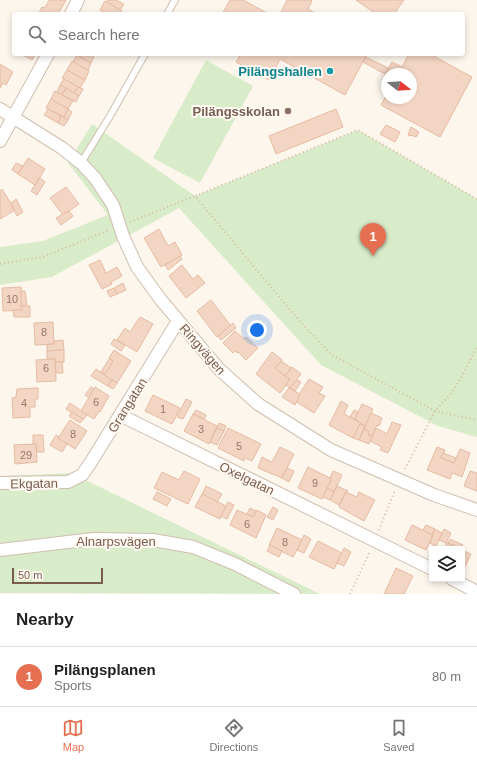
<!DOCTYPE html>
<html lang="en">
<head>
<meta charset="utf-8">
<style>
	:root { --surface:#fff; --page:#f6f6f6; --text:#222; --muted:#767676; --line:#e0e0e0; --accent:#e76f51 }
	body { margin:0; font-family:Arial,sans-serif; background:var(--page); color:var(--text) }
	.controls { position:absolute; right:12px; bottom:12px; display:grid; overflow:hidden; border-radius:4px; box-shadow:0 2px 6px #0003 }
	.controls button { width:36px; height:36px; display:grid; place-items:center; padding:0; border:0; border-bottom:1px solid var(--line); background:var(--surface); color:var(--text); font:20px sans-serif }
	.compass { position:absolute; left:381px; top:68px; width:36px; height:36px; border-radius:50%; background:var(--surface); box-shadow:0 2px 6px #0003; rotate:107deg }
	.scale { position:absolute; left:12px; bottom:10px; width:91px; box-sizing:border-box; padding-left:4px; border:2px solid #7a5c4d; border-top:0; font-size:11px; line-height:14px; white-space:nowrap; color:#7a5c4d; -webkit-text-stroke:3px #fffaf3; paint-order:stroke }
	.you { position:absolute; left:257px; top:330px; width:14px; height:14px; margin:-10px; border:3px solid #fff; border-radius:50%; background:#1a73e8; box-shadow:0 0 0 6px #1a73e833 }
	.badge { display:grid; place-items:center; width:26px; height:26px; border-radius:50%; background:var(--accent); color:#fff; font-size:13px; font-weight:700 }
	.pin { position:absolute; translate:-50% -33px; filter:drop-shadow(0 1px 2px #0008) }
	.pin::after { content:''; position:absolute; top:21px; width:14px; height:12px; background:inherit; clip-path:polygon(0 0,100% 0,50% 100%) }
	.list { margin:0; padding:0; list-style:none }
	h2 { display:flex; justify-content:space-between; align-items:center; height:52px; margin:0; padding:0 16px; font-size:17px }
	h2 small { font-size:13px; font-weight:400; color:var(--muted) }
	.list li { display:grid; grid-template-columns:26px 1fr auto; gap:12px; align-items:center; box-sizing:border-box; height:60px; padding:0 16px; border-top:1px solid var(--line) }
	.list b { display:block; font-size:15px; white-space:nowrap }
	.list p { margin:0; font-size:13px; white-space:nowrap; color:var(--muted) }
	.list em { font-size:13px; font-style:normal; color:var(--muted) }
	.icon { flex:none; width:22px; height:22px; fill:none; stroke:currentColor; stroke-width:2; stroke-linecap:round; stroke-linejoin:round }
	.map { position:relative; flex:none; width:477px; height:594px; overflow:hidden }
	.search { position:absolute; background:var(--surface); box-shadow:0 2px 6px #0003; left:12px; right:12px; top:12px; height:44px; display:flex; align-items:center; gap:10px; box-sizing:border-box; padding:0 14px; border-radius:4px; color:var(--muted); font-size:15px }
	.sheet { height:112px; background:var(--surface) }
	nav { display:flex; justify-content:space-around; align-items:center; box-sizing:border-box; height:56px; border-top:1px solid var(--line); background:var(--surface); font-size:11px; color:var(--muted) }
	nav a { display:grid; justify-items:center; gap:2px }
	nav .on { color:var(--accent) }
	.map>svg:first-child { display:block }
</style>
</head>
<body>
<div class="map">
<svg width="477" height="594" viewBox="0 0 477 594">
	<rect width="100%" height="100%" fill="#fdf6ec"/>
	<g fill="#d8ecc9">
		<polygon points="206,60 253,86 200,183 153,158"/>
		<polygon points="92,124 195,196 358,130 477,199 477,437 438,426 321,365 179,208 52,277 0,285 0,247 43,241 108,215 68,163"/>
		<polygon points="71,473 320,594 0,593 0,476"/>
	</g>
	<g fill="#f3d5c3" stroke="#e6bba3">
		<polygon points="49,0 66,0 58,14 39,13 42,7 45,8"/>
		<polygon points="108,0 116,0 124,4 120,10 106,2"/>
		<polygon points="230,0 243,0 269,14 222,14"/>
		<polygon points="287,0 311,0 312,1 308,9 317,14 280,14"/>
		<polygon points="356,0 404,0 394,14 376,14"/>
		<polygon points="105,1 122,11 121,14 107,14 100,10"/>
		<polygon points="21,54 35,54 32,60"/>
		<polygon points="78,54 89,54 94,57 91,63 77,55"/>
		<polygon points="241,54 367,54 345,95 280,59 269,80 236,62"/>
		<polygon points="409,54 430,54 472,77 440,137 381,105 387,94 387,98 411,98 411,74 398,74"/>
		<polygon points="77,55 91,63 88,70 73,62"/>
		<polygon points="366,57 388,68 385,74 363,62"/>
		<polygon points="72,61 89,71 85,80 67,70"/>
		<polygon points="392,62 402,67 398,74 387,74 387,83 382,80"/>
		<polygon points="0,64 13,72 6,85 3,83 0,88"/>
		<polygon points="67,70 85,80 80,88 62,78"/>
		<polygon points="64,79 78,87 74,93 60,85"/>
		<polygon points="60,85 66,88 62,95 57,92"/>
		<polygon points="78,87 83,89 79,96 74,93"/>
		<polygon points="66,88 79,96 76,102 62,95"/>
		<polygon points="55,91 73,101 68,109 51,99"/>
		<polygon points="51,99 68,109 64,117 46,108"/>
		<polygon points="48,109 61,116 58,123 44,115"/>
		<polygon points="68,109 72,112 68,120 64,117"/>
		<polygon points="336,109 343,127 276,154 269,136"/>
		<polygon points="61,116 68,120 64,126 58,123"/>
		<polygon points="386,125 400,132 395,142 380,134"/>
		<polygon points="411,127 419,132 416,137 411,135 410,136 408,135"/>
		<polygon points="28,158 45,169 35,185 18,174"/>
		<polygon points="16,163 23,166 18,174 12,170"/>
		<polygon points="40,178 45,182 37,195 31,191"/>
		<polygon points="66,187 79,204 63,215 50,198"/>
		<polygon points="2,189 15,210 0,219 0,191"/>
		<polygon points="16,199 23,212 17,216 11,203"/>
		<polygon points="69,211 73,216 61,225 56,218"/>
		<polygon points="159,229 168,246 175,242 182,255 161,267 144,238"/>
		<polygon points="180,256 182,259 168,270 165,265"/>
		<polygon points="100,260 106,273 117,267 122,276 111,282 112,284 102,289 89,265"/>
		<polygon points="182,265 193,279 198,275 205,283 186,298 169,276"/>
		<polygon points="123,283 126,290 117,294 114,288"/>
		<polygon points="21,287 22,310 3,311 2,288"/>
		<polygon points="114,288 117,294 110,297 107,291"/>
		<polygon points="21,291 25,291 27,306 21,306"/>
		<polygon points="211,300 231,326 217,337 197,311"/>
		<polygon points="21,306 30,306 30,317 14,317 13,310 22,310"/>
		<polygon points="140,317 153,324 137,352 117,340 125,328 130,332"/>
		<polygon points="53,322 54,344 35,345 34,323"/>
		<polygon points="233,323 236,328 221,340 218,336"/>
		<polygon points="235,331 244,339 246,337 258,348 246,360 238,352 238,353 235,351 233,353 223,343"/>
		<polygon points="114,339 125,345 121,351 111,344"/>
		<polygon points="63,340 64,350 47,351 47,345 54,344 54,341"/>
		<polygon points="64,350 64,362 55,362 55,359 47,359 47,351"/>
		<polygon points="114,350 131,361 117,383 104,375 113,361 109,358"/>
		<polygon points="272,352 282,360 275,368 290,379 280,393 256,374"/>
		<polygon points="55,359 56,381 37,382 36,360"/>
		<polygon points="109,359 113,361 105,374 101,372"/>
		<polygon points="281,361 291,368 285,376 275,368"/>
		<polygon points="55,362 62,362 63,373 56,373"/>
		<polygon points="292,367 301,374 290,388 286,385 290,379 285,376"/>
		<polygon points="96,369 112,380 108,386 91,376"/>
		<polygon points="309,379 323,387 319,393 325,396 314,413 295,401"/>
		<polygon points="112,380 117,383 113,389 108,386"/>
		<polygon points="297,380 301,382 295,391 290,388"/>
		<polygon points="91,387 94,389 89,398 85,395"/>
		<polygon points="95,387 109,396 100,412 99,411 94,419 81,411"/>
		<polygon points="38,388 38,399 35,399 35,407 30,407 30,417 13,418 12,398 16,397 17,389"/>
		<polygon points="289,388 300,394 295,405 282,397"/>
		<polygon points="153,395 180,408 172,424 145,411"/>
		<polygon points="186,399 192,402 183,419 177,417"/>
		<polygon points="341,401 348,405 344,414 361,423 353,438 329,425"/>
		<polygon points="70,403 87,415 83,420 66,409"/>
		<polygon points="362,404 373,409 365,426 355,419"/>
		<polygon points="196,410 206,415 204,419 193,414"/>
		<polygon points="354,410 358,412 355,419 350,417"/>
		<polygon points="72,412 83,419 80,423 69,416"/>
		<polygon points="371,413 382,418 379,426 377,425 372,436 368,435 369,432 364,429"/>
		<polygon points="193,414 217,426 209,444 184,431"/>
		<polygon points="70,420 87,431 75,449 58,438"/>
		<polygon points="392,422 401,425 388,453 380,450 382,447 370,441 376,428 387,434"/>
		<polygon points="219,423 226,426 224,431 217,428"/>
		<polygon points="360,424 365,426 359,440 353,438"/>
		<polygon points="217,428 224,431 217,445 210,442"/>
		<polygon points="228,428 261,444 252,461 245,458 244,461 218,448"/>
		<polygon points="364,429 369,432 368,435 372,436 369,444 359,440"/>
		<polygon points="33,435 43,435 44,452 37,452 36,444 33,444"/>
		<polygon points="56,435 59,437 58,438 67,444 62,452 50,445"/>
		<polygon points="36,444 37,462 15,464 14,445"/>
		<polygon points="280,447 294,454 282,478 258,468 262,457 272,462"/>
		<polygon points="437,447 445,450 441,458 454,463 460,449 470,453 462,477 452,473 450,479 427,470"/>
		<polygon points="443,453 456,458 454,463 441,458"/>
		<polygon points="308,467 332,479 322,499 298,488"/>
		<polygon points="287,468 294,471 289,482 282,478"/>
		<polygon points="184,471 200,479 188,504 154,488 162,472 179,480"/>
		<polygon points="333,471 342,475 334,492 327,488 332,479 330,478"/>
		<polygon points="470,471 477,473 477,491 464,486"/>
		<polygon points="206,486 222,494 217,502 202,495"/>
		<polygon points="337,486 348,491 346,492 339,505 330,500"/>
		<polygon points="327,488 334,492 330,500 323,497"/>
		<polygon points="157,492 171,499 167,506 153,499"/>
		<polygon points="346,492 357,497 359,492 375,500 364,521 339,507"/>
		<polygon points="202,494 226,506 220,519 195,507"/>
		<polygon points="228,502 234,505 227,519 221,516"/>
		<polygon points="273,507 278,510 273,520 267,517"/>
		<polygon points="250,508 256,511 253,517 247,514"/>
		<polygon points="237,510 253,517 257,510 266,515 256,538 230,525"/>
		<polygon points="412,525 433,535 426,550 405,540"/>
		<polygon points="426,525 435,529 432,535 423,530"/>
		<polygon points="277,528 302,540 293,557 269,545"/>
		<polygon points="435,529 442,533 436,546 430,543"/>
		<polygon points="444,529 451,533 446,543 439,540"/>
		<polygon points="304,535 311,539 304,553 297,550"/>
		<polygon points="450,539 463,545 461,549 448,543"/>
		<polygon points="318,541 342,553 334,569 309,557"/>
		<polygon points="447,543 448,543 460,549 444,549"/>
		<polygon points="270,545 282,551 279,557 267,551"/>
		<polygon points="344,548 351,552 344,566 337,563"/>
		<polygon points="462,550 471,554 464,569 462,568"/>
		<polygon points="396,568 413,576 404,594 384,594"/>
	</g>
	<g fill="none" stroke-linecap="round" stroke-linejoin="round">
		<g stroke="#d1beb0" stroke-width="8">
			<g id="lane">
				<polyline points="167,14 175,0"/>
				<polyline points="81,163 110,116 145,54"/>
			</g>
		</g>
		<g stroke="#d1beb0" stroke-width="14">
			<g id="street">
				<polyline points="71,14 78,0"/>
				<polyline points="0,109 62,148 81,163 95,178 113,205 123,236 137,267 161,300 219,369 258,404 331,450 434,495 477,510"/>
				<polyline points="0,141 48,54"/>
				<polyline points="120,415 432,569"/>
				<polyline points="0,483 68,482 82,475 91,462 178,321"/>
				<polyline points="0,550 93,539 153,540 193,547 235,564 294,594"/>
				<polyline points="452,579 477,592"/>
			</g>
		</g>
		<g stroke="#d9b8a5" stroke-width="2" stroke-dasharray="1 3" stroke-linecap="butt">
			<polyline points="477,199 358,130 195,196 302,324 332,355 435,411 477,420"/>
			<polyline points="130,222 195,196"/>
			<polyline points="0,264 43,257 109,230"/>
			<polyline points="405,469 435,411 452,392 462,376 477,347"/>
			<polyline points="379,530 395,490"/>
			<polyline points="350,594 370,551"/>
		</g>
		<use href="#lane" stroke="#fff" stroke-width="6"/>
		<use href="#street" stroke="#fff" stroke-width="12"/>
	</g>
	<circle fill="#0f9aa8" stroke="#fffaf3" stroke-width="1.5" cx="330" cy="71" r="4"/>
	<circle fill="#8d6e63" stroke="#fffaf3" stroke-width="1.5" cx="288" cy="111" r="4"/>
	<g text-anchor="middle" stroke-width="4" stroke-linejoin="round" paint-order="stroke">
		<g font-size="11" fill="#987a6a">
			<text x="12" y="303">10</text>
			<text x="44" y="336">8</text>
			<text x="46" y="372">6</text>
			<text x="96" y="406">6</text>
			<text x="24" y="407">4</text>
			<text x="163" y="413">1</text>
			<text x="201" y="433">3</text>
			<text x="73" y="438">8</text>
			<text x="239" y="450">5</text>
			<text x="26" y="459">29</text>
			<text x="315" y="487">9</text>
			<text x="247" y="528">6</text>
			<text x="285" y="546">8</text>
		</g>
		<g font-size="13" font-weight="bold" fill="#0d838f" stroke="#fffaf3" text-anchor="end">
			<text x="322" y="76">Pilängshallen</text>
		</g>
		<g font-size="13" font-weight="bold" fill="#785e54" stroke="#fffaf3" text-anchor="end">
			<text x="280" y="116">Pilängsskolan</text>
		</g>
		<g font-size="13" fill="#7a5c4d" stroke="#fffaf3">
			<text transform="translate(203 349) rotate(49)" y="5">Ringvägen</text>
			<text transform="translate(127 405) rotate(-58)" y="5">Grangatan</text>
			<text transform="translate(247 478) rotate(26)" y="5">Oxelgatan</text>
			<text transform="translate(34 483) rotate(-1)" y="5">Ekgatan</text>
			<text x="116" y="546">Alnarpsvägen</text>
		</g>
	</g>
</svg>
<div class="controls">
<button><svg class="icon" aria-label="layers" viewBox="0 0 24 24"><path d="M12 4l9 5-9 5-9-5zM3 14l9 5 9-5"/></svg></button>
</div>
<svg class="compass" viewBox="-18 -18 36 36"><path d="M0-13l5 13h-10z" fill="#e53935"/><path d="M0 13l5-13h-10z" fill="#767676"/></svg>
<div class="scale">50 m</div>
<div class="you"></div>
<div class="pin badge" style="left:373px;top:256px">1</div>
<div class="search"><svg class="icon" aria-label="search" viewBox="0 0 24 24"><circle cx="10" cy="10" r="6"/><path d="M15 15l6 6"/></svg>Search here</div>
</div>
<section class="sheet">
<h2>Nearby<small></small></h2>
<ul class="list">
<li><span class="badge">1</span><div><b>Pilängsplanen</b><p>Sports</p></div><em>80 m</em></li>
</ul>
</section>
<nav>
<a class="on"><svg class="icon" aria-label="map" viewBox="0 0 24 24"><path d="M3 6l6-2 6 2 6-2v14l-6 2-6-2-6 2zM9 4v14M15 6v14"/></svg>Map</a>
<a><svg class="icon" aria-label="directions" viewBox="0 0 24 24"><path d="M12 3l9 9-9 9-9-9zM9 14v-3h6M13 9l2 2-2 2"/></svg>Directions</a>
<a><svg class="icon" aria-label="saved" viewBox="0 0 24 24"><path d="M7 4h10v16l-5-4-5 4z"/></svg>Saved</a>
</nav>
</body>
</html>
